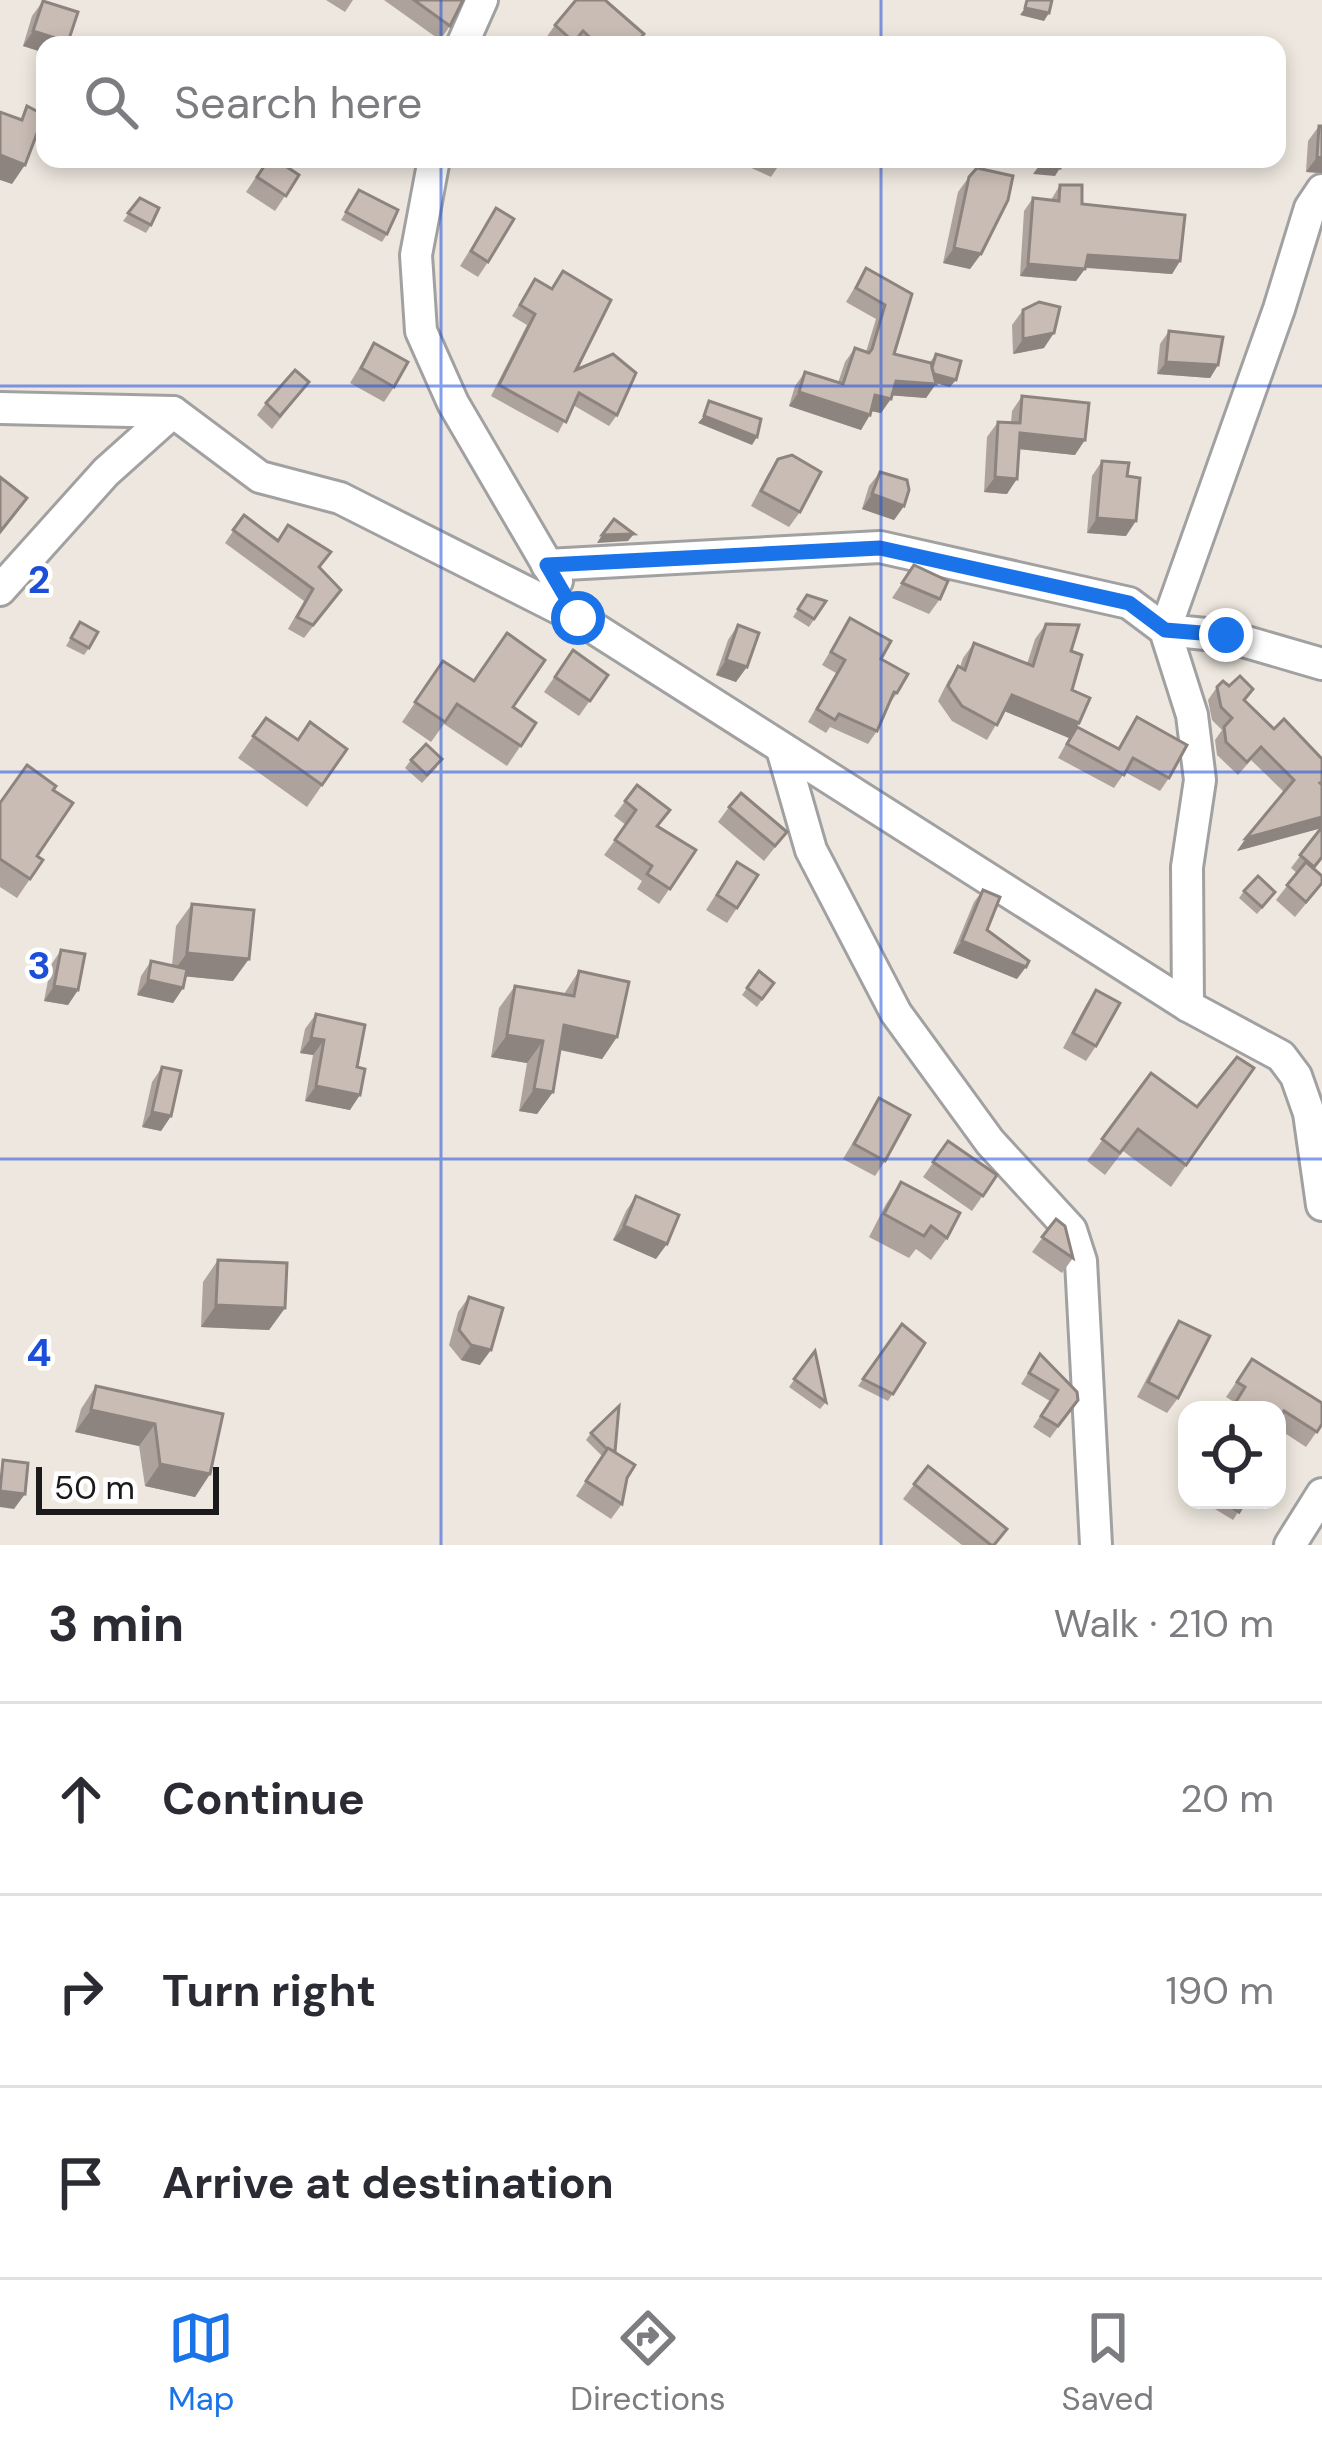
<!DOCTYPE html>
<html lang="en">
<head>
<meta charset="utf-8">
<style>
	:root { --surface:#fff; --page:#f2f2f3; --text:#2b2b33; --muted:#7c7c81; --line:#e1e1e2; --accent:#1a73e8 }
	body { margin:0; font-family:"DM Sans",sans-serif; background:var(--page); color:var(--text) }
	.controls { position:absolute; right:36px; bottom:36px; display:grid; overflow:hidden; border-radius:24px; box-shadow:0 6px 18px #0003 }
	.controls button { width:108px; height:108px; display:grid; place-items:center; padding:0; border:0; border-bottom:3px solid var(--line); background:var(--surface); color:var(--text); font:60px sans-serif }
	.scale { position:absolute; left:36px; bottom:30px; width:183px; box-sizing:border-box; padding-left:12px; border:6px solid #1a1a1a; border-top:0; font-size:33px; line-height:42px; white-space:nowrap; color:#1a1a1a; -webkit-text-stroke:9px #fff; paint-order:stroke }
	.stop { position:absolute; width:36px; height:36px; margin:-27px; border:9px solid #1a73e8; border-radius:50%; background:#fff }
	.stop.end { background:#1a73e8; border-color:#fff; box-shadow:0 3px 12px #0008 }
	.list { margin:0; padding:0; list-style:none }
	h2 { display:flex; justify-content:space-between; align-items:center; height:156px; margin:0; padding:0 48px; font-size:51px }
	h2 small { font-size:39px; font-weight:400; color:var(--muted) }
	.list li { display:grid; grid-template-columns:78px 1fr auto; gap:36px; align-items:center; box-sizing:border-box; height:192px; padding:0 48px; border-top:3px solid var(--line) }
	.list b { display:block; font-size:45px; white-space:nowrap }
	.list em { font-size:39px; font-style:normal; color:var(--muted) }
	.icon { flex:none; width:66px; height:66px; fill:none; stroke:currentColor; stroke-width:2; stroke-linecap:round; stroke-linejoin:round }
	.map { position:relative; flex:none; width:1322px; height:1545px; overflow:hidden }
	.search { position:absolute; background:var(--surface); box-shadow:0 6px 18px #0003; left:36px; right:36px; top:36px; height:132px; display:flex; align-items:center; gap:30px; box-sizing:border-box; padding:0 42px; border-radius:24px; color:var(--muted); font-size:45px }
	.sheet { height:732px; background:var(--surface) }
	nav { display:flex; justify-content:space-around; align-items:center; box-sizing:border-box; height:168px; border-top:3px solid var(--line); background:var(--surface); font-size:33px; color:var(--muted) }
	nav a { display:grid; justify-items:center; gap:6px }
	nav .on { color:var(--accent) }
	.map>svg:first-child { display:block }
</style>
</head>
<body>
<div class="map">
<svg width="1322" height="1545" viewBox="0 0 1322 1545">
	<rect width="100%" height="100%" fill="#ede7df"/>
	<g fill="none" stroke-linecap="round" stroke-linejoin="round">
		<g stroke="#a1a1a1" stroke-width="36">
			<g id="minor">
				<polyline points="462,45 482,0"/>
				<polyline points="434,159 416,255 421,331 453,403 557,581"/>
				<polyline points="1322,190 1310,208 1279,309 1165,630 1226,636 1322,664"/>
				<polyline points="0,408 173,412"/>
				<polyline points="547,565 880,547 1129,603 1165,630 1192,715 1200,780 1187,867 1188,1006"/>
				<polyline points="0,590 106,472 173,412 260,477 340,498 578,618 1188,1006 1281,1056 1296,1076 1309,1113 1322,1205"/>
				<polyline points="782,749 811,850 896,1013 990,1142 1071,1230 1081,1261 1096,1545"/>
				<polyline points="1290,1545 1322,1494"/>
			</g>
		</g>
		<use href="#minor" stroke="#fff" stroke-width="30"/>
	</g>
	<g fill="#ada29c">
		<polygon points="326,0 353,0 345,12"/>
		<polygon points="384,0 463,0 450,26 440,40"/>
		<polygon points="43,1 45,45 45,53 23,46 32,16"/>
		<polygon points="555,25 637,45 541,45"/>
		<polygon points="1319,126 1322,126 1322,173 1306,172 1308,141"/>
		<polygon points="268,159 299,175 275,211 246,192"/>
		<polygon points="732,159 783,159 771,177"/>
		<polygon points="969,177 981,254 970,269 943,263 958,192"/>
		<polygon points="1060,185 1082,204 1180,261 1172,274 1085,268 1076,281 1020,276 1024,211 1033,198 1051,200"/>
		<polygon points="140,198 151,225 146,233 123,221"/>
		<polygon points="354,198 387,234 382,242 341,220"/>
		<polygon points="496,208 488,262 478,277 460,266"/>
		<polygon points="866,268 912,294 894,354 930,362 936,354 950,387 936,383 926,398 892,395 881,413 871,411 861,430 789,406 795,386 805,372 838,383 845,362 855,348 866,352 876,319 846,302"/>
		<polygon points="535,279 576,370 617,415 609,426 573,405 558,433 491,396 527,325 512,316"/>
		<polygon points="1023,310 1044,348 1013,354 1012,325"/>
		<polygon points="1169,331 1218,365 1210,378 1157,374 1160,344"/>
		<polygon points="374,343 394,387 384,402 350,383"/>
		<polygon points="309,382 272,429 257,415 266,403"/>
		<polygon points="1022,396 1075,455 1019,449 1007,494 984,492 987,437 998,422 1011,422 1012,411"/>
		<polygon points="778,459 800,512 789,527 751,506 768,474"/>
		<polygon points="1102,461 1127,476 1126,536 1087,533 1092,476"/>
		<polygon points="880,472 904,506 894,520 862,509 869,486"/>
		<polygon points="244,515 320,568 341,590 304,638 288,629 304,601 225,543"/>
		<polygon points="914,565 940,599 929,614 892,598"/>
		<polygon points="807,595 826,601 809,627 793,617"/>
		<polygon points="850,618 881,659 897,693 888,706 877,731 868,744 830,727 826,733 808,722 836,673 822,665"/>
		<polygon points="80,622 89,648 84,655 66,646"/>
		<polygon points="1046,624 1071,651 1072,690 1079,723 1077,727 1118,749 1137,717 1169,778 1160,791 1125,772 1114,788 1058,758 1069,738 1004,711 987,740 952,721 938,701 948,681 958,666 960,667 963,658 974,643 1027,664 1035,639"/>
		<polygon points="738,625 736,682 716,675 728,640"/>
		<polygon points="573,650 608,675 579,716 544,692"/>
		<polygon points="443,661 536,723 507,766 444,724 431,742 402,722"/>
		<polygon points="1217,687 1245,701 1274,729 1322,759 1322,859 1314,869 1322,884 1295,917 1276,900 1297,873 1291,868 1321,828 1237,851 1284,792 1251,760 1238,775 1217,755 1215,740 1222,730 1212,720 1208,700"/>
		<polygon points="266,718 298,740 347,749 307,807 238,758"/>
		<polygon points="411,760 437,767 422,783 405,768"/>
		<polygon points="637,785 658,826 696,850 659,904 637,889 642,881 604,855 626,825 614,816"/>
		<polygon points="53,790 37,856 43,860 17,898 0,887 0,803"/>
		<polygon points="729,807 776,846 764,861 718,822"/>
		<polygon points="727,877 737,908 727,923 706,910"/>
		<polygon points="983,890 987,930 1017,979 953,953 974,902"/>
		<polygon points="1244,891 1270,899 1257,914 1239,898"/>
		<polygon points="192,904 233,981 185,976 183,988 173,1003 137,995 141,976 151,961 172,965 176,926"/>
		<polygon points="61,950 78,990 68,1005 44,1001 51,965"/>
		<polygon points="579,971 617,1037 602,1059 559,1050 553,1092 537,1114 519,1111 527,1063 491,1057 499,1008 515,986 564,994"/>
		<polygon points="759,971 774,983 757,1007 742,995"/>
		<polygon points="1096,990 1096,1046 1086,1061 1063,1048 1086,1005"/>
		<polygon points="316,1014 357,1067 350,1110 305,1101 313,1055 300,1053 305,1029"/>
		<polygon points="162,1067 171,1116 161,1131 142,1127 152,1082"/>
		<polygon points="1254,1068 1171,1187 1123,1151 1105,1175 1087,1161 1151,1073 1197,1107"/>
		<polygon points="879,1098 885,1161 875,1176 843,1159"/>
		<polygon points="948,1141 997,1175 972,1211 923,1177"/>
		<polygon points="901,1182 947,1238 931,1260 916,1249 909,1258 869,1237 886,1204"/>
		<polygon points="636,1196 656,1259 613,1240 626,1211"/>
		<polygon points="1056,1219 1073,1258 1062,1273 1032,1252"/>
		<polygon points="218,1260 285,1308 269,1330 201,1327 203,1282"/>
		<polygon points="469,1297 480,1365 461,1360 449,1345 458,1312"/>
		<polygon points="1179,1321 1178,1398 1167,1413 1137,1397 1169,1336"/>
		<polygon points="902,1324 925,1343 888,1401 858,1386"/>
		<polygon points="815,1351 826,1402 820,1409 789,1387"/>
		<polygon points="1040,1354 1078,1400 1050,1438 1033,1427 1050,1401 1021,1384"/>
		<polygon points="1252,1359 1322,1424 1306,1447 1277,1428 1277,1410 1229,1410 1234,1402 1226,1397"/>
		<polygon points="96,1386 223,1414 210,1474 195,1497 145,1486 139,1446 75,1432 81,1409"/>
		<polygon points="591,1433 615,1452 627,1478 622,1504 611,1519 576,1496 602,1456 586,1440"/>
		<polygon points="928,1466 1007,1529 995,1545 962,1545 903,1499"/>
		<polygon points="1221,1500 1246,1500 1233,1520 1215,1509"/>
	</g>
	<g fill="#8d847f">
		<polygon points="1025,8 1049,13 1044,21 1020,15"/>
		<polygon points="33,31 68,42 67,45 45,45 45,53 23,46"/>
		<polygon points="0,155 25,165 12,184 0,180"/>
		<polygon points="1317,157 1322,158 1322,173 1306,172"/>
		<polygon points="1162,159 1185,159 1179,168 1158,165"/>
		<polygon points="1039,166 1060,168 1055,176 1033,174"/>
		<polygon points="954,248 981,254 970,269 943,263"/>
		<polygon points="1088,255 1180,261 1172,274 1079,267"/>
		<polygon points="1028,264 1085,269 1076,281 1020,276"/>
		<polygon points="1054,333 1044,348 1013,354 1023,339"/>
		<polygon points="1166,362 1218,365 1210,378 1157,374"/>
		<polygon points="931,373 956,380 950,387 925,380"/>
		<polygon points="896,381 936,384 926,398 886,395"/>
		<polygon points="799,392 870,415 861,430 789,406"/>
		<polygon points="875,395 891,399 881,413 865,410"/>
		<polygon points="704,416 757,437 752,445 698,423"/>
		<polygon points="1020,433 1085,440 1075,455 1009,448"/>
		<polygon points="995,477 1017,479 1007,494 984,492"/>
		<polygon points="872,494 904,506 894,520 862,509"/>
		<polygon points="1097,518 1136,521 1126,536 1087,533"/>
		<polygon points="634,534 628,541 597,543 602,535"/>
		<polygon points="726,660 747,667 736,682 716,675"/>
		<polygon points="1012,695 1079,723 1069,738 1002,710"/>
		<polygon points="1322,817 1322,828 1237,851 1246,838"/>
		<polygon points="962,941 1026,967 1017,979 953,953"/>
		<polygon points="187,953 249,959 233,981 171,975"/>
		<polygon points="148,980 183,988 173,1003 137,995"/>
		<polygon points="54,986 78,990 68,1005 44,1001"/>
		<polygon points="564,1025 617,1037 602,1059 548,1047"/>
		<polygon points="507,1035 543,1041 527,1063 491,1057"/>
		<polygon points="311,1038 324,1040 313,1055 300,1053"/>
		<polygon points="316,1086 360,1095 350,1110 305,1101"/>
		<polygon points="534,1089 553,1092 537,1114 519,1111"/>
		<polygon points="152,1112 171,1116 161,1131 142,1127"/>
		<polygon points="624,1226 667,1244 656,1259 613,1240"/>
		<polygon points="216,1305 285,1308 269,1330 201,1327"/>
		<polygon points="471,1345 491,1350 480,1365 461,1360"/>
		<polygon points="91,1410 155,1424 139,1446 75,1432"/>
		<polygon points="160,1464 210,1474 195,1497 145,1486"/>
		<polygon points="0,1491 25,1494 14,1509 0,1507"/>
	</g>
	<g fill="#c9bcb5" stroke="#8d847f" stroke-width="3">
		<polygon points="414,0 463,0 450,26"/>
		<polygon points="576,0 605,0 644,34 635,45 598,45 583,31 574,42 555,25"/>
		<polygon points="1027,0 1052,0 1049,13 1025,8"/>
		<polygon points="43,1 78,12 68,42 33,31"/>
		<polygon points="27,106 44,115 25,165 0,155 0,112 22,120"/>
		<polygon points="1319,126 1322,126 1322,158 1317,157"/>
		<polygon points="269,159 275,159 299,175 286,196 257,177"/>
		<polygon points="1039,159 1061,159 1060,168 1039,166"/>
		<polygon points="977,168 1013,176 1008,200 981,254 954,248 969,177"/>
		<polygon points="1060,185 1082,185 1082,204 1185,215 1180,261 1088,255 1085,269 1028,264 1033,198 1059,201"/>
		<polygon points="359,190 398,210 387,234 346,212"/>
		<polygon points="140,198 159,208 151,225 128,213"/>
		<polygon points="496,208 514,219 488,262 471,251"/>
		<polygon points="866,268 912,294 894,354 931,363 936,384 896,381 891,399 875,395 870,415 799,392 805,372 843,384 855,348 869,353 872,349 885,305 856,288"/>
		<polygon points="563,271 611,300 576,370 613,354 636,373 617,415 579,393 566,422 499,385 535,314 520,305 535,279 552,289"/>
		<polygon points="1039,302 1060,307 1054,333 1023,339 1023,310"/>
		<polygon points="1169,331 1223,337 1218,365 1166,362"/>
		<polygon points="374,343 408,362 394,387 361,368"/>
		<polygon points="936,354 961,361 956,380 934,374 932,368"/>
		<polygon points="295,370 309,382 280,416 266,403"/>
		<polygon points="1022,396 1089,403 1085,440 1020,433 1017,479 995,477 998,422 1020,423"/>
		<polygon points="709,401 761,419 757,437 704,416"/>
		<polygon points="792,455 821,472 800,512 761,491 778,459"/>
		<polygon points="1102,461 1129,463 1127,476 1140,478 1136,521 1097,518"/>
		<polygon points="880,472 907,480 909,490 904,506 872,494"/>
		<polygon points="0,477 27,498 0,532"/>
		<polygon points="244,515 278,541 288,525 331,552 319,567 341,590 313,625 297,617 313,589 233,530"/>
		<polygon points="614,519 634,534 602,535"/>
		<polygon points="914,565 948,581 940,599 902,583"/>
		<polygon points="807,595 826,601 814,619 798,609"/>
		<polygon points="850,618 891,641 881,659 908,674 897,693 894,692 877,731 839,714 835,720 817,709 845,660 831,652"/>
		<polygon points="80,622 98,632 89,648 71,638"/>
		<polygon points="1046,624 1079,625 1071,651 1082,655 1072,690 1090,698 1079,723 1012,695 997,725 962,706 948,686 958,666 965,670 974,643 1033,666"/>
		<polygon points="738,625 759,633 747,667 726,660"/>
		<polygon points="507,633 545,660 513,707 536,723 521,746 457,704 445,722 415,702 443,661 474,681"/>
		<polygon points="573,650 608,675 590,701 555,677"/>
		<polygon points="1240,676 1253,689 1244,700 1274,729 1284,719 1322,759 1322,782 1320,783 1322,785 1322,817 1246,838 1294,780 1261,747 1247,762 1226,742 1224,727 1232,718 1221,707 1217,687 1223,681 1229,686"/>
		<polygon points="1137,717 1187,745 1169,778 1133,758 1124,775 1067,744 1077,727 1119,749"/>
		<polygon points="266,718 298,740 310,722 347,749 322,785 253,736"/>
		<polygon points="426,744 442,759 427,775 411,760"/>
		<polygon points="27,765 56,786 53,790 73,803 37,856 43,860 30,879 0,859 0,803"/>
		<polygon points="637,785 670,810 657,826 696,850 670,889 647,874 652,866 615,840 636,810 625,801"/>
		<polygon points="741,793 787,832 775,846 729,807"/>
		<polygon points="1322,827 1322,857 1314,867 1300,855"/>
		<polygon points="737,862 758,875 737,908 717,895"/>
		<polygon points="1306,862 1322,876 1322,883 1306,902 1287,885"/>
		<polygon points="1258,876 1275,892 1262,907 1244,891"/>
		<polygon points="983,890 1000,897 987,930 1029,961 1026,967 962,941"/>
		<polygon points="192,904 254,910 249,959 187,953"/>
		<polygon points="61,950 85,954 78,990 54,986"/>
		<polygon points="151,961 187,969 183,988 148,980"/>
		<polygon points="579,971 629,982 617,1037 564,1025 553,1092 534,1089 543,1041 507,1035 515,986 574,996"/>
		<polygon points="759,971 774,983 762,999 747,988"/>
		<polygon points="1096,990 1120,1003 1096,1046 1073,1033"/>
		<polygon points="316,1014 365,1025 357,1067 365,1069 360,1095 316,1086 324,1040 311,1038"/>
		<polygon points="1237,1057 1254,1068 1186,1165 1138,1129 1120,1153 1102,1139 1151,1073 1197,1107"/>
		<polygon points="162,1067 181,1071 171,1116 152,1112"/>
		<polygon points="879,1098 910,1115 885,1161 854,1144"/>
		<polygon points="948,1141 997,1175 983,1196 933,1162"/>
		<polygon points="901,1182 960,1213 947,1238 931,1226 924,1236 884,1214"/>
		<polygon points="636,1196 679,1215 667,1244 624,1226"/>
		<polygon points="1056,1219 1065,1226 1073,1258 1042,1237"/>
		<polygon points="218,1260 287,1263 285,1308 216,1305"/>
		<polygon points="469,1297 503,1308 491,1350 471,1345 459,1330"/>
		<polygon points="1179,1321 1210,1336 1178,1398 1148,1382"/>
		<polygon points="902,1324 925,1343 893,1394 863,1379"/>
		<polygon points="815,1351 826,1402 794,1379"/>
		<polygon points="1040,1354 1077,1392 1078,1400 1058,1426 1041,1416 1058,1390 1029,1373"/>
		<polygon points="1252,1359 1322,1403 1322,1424 1317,1432 1284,1411 1277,1424 1277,1410 1231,1410 1245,1387 1237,1382"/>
		<polygon points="96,1386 223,1414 210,1474 160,1464 155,1424 91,1410"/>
		<polygon points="619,1406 615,1452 607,1449 591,1433"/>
		<polygon points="608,1448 635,1465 627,1478 622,1504 586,1481"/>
		<polygon points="3,1460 28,1463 25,1494 0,1491"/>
		<polygon points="928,1466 1007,1529 994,1545 991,1545 914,1484"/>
		<polygon points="1221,1500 1246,1500 1239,1512"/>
	</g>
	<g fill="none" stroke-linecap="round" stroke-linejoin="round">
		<polyline stroke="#1a73e8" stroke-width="15" points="578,618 547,565 880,548 1129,603 1165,630 1226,635"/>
	</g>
	<path fill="none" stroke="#1d4ed8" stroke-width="3" stroke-opacity="0.55" d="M441,0V45M881,0V45M441,159V1545M881,159V1545M0,386H1322M0,772H1322M0,1159H1322"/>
	<g font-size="39" text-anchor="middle" font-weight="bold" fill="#1d4ed8" stroke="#fff" stroke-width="9" stroke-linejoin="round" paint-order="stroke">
		<text x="39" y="593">2</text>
		<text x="39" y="979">3</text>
		<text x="39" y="1366">4</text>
	</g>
</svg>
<div class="controls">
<button><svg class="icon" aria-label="locate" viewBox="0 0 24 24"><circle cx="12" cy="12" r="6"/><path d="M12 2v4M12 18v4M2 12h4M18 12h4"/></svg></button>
</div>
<div class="scale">50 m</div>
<div class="stop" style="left:578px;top:618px"></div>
<div class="stop end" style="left:1226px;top:635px"></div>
<div class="search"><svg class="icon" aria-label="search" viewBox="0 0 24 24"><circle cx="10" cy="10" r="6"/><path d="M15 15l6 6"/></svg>Search here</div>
</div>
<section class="sheet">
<h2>3 min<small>Walk · 210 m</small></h2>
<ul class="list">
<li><svg class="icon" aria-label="ahead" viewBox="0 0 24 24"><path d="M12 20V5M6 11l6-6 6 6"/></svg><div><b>Continue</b></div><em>20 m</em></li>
<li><svg class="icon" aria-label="right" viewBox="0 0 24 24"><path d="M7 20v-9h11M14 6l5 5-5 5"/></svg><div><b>Turn right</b></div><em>190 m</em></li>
<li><svg class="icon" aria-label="arrive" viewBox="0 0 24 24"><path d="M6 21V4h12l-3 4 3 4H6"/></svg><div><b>Arrive at destination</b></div></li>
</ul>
</section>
<nav>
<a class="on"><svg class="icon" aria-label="map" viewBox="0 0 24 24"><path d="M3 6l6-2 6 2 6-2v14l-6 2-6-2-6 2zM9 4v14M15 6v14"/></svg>Map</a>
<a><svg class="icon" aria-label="directions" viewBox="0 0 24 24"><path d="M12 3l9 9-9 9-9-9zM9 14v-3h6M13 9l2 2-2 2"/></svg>Directions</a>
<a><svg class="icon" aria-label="saved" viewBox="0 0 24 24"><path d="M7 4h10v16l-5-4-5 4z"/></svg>Saved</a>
</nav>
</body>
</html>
